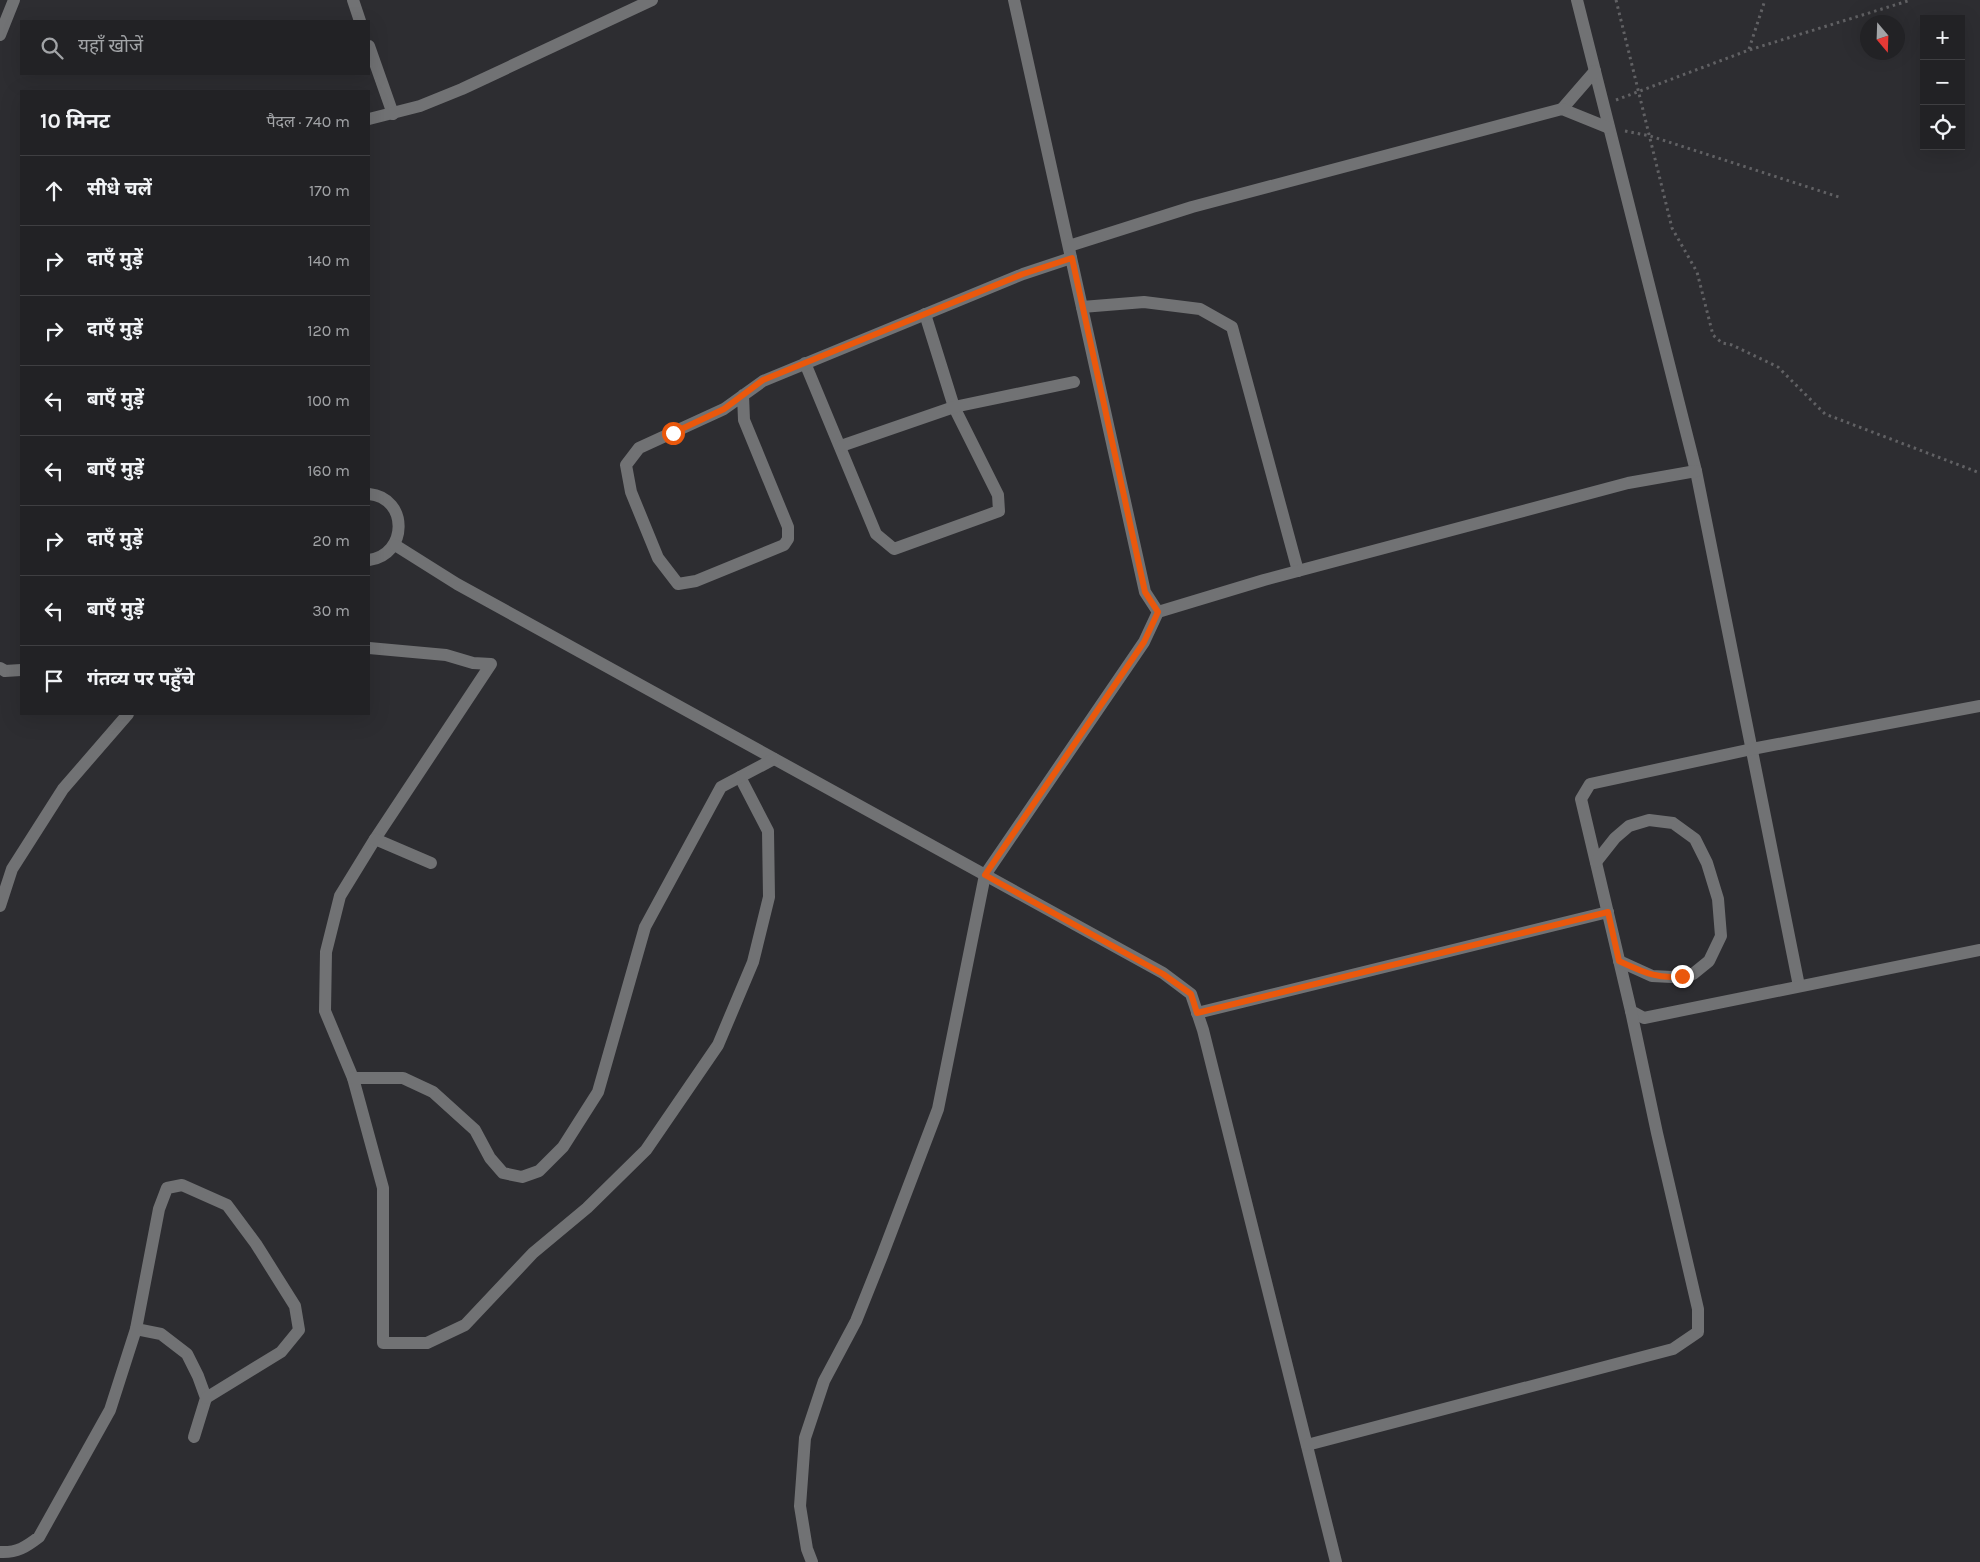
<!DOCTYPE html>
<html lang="hi">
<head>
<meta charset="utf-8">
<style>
	:root { --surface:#222225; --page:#2e2f32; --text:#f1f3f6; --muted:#a2a4a7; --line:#3f3f42 }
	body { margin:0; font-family:Karla,"Noto Sans Devanagari",sans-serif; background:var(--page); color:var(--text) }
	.controls { position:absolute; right:15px; top:15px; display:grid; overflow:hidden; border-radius:0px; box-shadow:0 5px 20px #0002 }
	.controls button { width:45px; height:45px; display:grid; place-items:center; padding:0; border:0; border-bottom:1px solid var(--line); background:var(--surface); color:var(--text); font:25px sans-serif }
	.compass { position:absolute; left:1860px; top:15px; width:45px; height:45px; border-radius:50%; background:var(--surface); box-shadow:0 5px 20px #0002; rotate:161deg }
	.stop { position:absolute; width:15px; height:15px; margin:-11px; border:4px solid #ea580c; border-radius:50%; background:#fff }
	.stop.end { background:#ea580c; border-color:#fff; box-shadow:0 1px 5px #0008 }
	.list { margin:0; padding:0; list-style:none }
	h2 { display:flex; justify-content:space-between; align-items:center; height:65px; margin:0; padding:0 20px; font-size:21px }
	h2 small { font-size:16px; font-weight:400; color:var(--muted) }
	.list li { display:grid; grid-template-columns:32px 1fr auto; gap:15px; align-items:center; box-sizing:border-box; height:70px; padding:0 20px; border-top:1px solid var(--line) }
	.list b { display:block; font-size:19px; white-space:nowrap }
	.list em { font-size:16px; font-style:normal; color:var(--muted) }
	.icon { flex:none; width:28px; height:28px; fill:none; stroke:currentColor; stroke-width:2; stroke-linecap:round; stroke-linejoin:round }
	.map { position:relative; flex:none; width:1980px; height:1562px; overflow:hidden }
	.search { position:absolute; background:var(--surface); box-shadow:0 5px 20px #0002; left:20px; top:20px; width:350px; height:55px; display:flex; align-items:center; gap:12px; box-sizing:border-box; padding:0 18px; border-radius:0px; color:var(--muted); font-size:19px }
	.panel { position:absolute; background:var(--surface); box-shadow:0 5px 20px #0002; left:20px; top:90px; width:350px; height:625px; border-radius:0px }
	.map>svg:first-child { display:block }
</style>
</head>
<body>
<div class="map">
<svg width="1980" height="1562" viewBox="0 0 1980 1562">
	<rect width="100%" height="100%" fill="#2d2d31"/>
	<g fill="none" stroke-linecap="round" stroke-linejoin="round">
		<g stroke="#616164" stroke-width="3" stroke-dasharray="2.5 4" stroke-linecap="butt">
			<polyline points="1616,0 1672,228 1697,272 1713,335 1722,343 1732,345 1778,367 1825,414 1980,473"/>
			<polyline points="1749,49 1765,0"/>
			<polyline points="1616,100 1749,50 1911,0"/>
			<polyline points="1625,131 1650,136 1842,198"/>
		</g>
		<g stroke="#717274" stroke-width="12">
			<polyline points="353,0 360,21"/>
			<polyline points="1014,0 1145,592 1158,612"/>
			<polyline points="1577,0 1696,471 1799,986"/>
			<polyline points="0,35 14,0"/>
			<polyline points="369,46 393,114"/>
			<polyline points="1562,109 1595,71"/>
			<polyline points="369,119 420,106 462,89 652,0"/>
			<polyline points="1069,246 1192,207 1562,109 1609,128"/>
			<polyline points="1082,307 1144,302 1200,309 1232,327 1298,571"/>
			<polyline points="805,363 876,534 894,549 999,511 998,495 954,407 925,314"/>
			<polyline points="743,395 744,420 788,527 788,539 784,545 696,581 678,584 658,558 631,492 626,465 639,448 724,409 763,381 1023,274 1071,258"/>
			<polyline points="841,446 954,407 1074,382"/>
			<path d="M369,494C409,498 408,555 369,560"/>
			<polyline points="395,545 457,584 1163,973 1191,994 1203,1030 1336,1562"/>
			<polyline points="369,648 446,655 473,663 491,664 375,839 340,896 326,952 325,1011 353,1078 383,1188 383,1343 427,1343 465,1325 533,1253 587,1208 646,1150 718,1045 753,962 769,897 768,831 740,777"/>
			<polyline points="0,668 5,671 21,670"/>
			<polyline points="1980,706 1752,749 1590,784 1581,799 1631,1011 1644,1018 1980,950"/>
			<polyline points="375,839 431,863"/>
			<polyline points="1596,862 1615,838 1629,826 1649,820 1673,823 1695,839 1707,863 1718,899 1721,936 1709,961 1693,974 1672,977 1652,976 1619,961"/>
			<polyline points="0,906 12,869 63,789 128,714"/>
			<polyline points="1197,1013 1608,912"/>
			<polyline points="353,1078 403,1078 433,1092 475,1130 490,1158 503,1173 522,1177 539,1171 563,1147 598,1092 645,927 721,787 774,759"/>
			<polyline points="136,1329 161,1334 187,1354 198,1376 206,1398 194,1437"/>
			<polyline points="1307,1445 1673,1349 1698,1332 1698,1309 1657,1133 1631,1011"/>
			<path d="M0,1552C17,1553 26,1547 39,1537L110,1410L136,1329L159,1209L167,1188L182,1185L227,1205L256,1244L295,1306L299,1330L281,1352L206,1398"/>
			<polyline points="812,1562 807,1549 800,1506 805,1438 824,1381 856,1321 882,1256 938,1109 985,875 1144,642 1158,612 1264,580 1628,483 1696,471"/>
		</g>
	</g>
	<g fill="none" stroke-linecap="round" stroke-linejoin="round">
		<path stroke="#ea580c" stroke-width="6" d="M673,433L724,409L763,380L1023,274L1072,258L1145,592L1158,612L1144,642L985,875L1163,974L1191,994L1197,1013L1608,912L1619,961C1641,971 1658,980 1682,976"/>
	</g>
</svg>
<div class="controls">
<button>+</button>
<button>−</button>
<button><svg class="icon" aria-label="locate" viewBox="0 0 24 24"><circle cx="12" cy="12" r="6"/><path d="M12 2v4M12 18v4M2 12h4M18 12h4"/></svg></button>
</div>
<svg class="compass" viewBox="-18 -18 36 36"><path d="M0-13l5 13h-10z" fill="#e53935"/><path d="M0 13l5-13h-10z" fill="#a2a4a7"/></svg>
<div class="stop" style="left:673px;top:433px"></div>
<div class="stop end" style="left:1682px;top:976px"></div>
<div class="search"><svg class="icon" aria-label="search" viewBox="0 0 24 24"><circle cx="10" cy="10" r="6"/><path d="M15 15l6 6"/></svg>यहाँ खोजें</div>
<section class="panel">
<h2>10 मिनट<small>पैदल · 740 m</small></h2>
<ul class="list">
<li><svg class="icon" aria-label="ahead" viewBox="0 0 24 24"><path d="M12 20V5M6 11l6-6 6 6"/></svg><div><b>सीधे चलें</b></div><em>170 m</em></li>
<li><svg class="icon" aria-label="right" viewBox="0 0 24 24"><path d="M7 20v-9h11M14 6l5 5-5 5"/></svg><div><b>दाएँ मुड़ें</b></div><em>140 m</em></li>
<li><svg class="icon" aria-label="right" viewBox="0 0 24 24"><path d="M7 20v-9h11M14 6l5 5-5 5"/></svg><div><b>दाएँ मुड़ें</b></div><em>120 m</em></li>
<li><svg class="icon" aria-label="left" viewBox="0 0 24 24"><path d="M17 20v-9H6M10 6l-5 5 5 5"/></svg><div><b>बाएँ मुड़ें</b></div><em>100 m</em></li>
<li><svg class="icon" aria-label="left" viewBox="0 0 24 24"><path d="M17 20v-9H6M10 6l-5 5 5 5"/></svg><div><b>बाएँ मुड़ें</b></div><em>160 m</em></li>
<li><svg class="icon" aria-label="right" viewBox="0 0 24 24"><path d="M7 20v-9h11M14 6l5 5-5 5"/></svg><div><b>दाएँ मुड़ें</b></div><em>20 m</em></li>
<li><svg class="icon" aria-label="left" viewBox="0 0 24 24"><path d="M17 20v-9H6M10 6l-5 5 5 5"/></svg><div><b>बाएँ मुड़ें</b></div><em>30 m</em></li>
<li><svg class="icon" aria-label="arrive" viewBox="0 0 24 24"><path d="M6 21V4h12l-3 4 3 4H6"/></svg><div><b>गंतव्य पर पहुँचे</b></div></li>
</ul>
</section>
</div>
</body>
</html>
